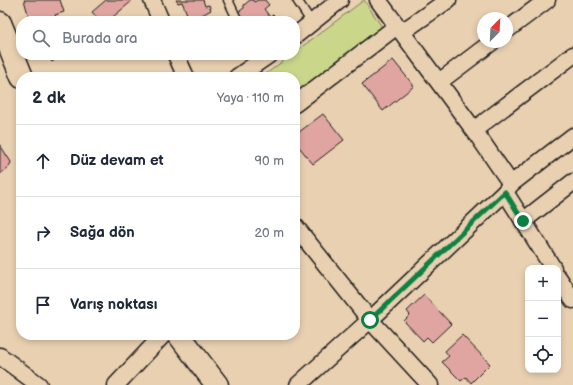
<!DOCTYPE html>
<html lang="tr">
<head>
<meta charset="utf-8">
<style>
	:root { --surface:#fff; --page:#f6f6f7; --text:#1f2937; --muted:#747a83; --line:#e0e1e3 }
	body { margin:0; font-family:"Balsamiq Sans",sans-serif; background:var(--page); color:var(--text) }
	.controls { position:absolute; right:12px; bottom:12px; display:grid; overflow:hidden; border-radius:8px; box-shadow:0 2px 6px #0003 }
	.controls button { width:36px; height:36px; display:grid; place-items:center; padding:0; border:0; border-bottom:1px solid var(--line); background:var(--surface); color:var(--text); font:20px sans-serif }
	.compass { position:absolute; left:477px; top:12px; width:36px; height:36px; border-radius:50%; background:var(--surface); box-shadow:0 2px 6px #0003; rotate:24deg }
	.stop { position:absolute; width:12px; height:12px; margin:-9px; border:3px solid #0b8043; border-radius:50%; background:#fff }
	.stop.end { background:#0b8043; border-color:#fff; box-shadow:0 1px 4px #0008 }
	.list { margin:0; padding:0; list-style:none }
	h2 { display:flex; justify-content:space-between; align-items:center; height:52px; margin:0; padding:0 16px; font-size:17px }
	h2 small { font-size:13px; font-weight:400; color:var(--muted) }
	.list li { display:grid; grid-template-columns:26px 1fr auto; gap:12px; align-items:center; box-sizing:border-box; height:72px; padding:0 16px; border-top:1px solid var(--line) }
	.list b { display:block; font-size:15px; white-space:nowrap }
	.list em { font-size:13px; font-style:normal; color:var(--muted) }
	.icon { flex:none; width:22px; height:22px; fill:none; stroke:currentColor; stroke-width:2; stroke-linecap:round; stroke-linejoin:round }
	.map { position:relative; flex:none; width:573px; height:385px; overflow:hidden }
	.search { position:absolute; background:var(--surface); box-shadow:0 2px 6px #0003; left:16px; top:16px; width:284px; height:44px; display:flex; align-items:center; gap:10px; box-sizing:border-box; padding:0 14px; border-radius:16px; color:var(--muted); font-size:15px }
	.panel { position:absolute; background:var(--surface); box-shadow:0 2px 6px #0003; left:16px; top:72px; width:284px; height:268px; border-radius:16px }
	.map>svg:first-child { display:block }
</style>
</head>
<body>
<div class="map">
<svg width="573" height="385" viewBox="0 0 573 385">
	<rect width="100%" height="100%" fill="#e9d0b1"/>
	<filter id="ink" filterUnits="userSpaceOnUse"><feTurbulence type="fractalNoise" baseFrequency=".025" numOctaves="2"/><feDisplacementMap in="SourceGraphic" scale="8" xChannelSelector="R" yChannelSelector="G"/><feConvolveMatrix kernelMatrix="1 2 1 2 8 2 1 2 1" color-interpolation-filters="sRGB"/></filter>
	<g filter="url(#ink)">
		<polygon fill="#cad78a" stroke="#737a53" points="364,0 382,27 295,93 295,77 262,77 291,55 295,55 295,52"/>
		<g fill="#e0a5a1" stroke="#1c1c1c">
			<polygon points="24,0 60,0 64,12 55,15 57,20 54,21 30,21"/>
			<polygon points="106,0 131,0 132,1 108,21 100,21 92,12"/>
			<polygon points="176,0 203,0 205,6 209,5 211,10 202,15 203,17 194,21 193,21 192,18 185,21 183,15 187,14 182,2 178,3"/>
			<polygon points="250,0 253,0 254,2 258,0 265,0 269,5 264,9 270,17 273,15 277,20 275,21 248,21 246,18 243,20 237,13 244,8 244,5"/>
			<polygon points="46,55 61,55 52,62"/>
			<polygon points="204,55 224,55 214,59 213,56 206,59"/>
			<polygon points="393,60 414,86 383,111 362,84"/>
			<polygon points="323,114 344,140 313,164 295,142 295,135"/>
			<polygon points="0,145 11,162 9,167 0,174"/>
			<polygon points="424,295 451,324 432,342 427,337 423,341 404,321 410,315 407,311"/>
			<polygon points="462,335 490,364 471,383 466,377 461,381 442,362 449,356 445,351"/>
		</g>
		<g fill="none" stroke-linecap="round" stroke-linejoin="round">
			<g stroke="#1c1c1c" stroke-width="11">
				<g id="lane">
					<polyline points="228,0 238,21"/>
					<polyline points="297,0 312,23"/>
				</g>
			</g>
			<g stroke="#1c1c1c" stroke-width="19">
				<g id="street">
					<polyline points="152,0 161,21"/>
					<polyline points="378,0 474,130 511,184"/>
					<polyline points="507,30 547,0"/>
					<polyline points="402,32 448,0"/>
					<polyline points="295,36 340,0"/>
					<polyline points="176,55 186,77"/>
					<polyline points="237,77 269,55"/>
					<polyline points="439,82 492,42"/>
					<polyline points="295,104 397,26"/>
					<polyline points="474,130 573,55"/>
					<polyline points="505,192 553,268"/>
					<polyline points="523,221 573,182"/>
					<polyline points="295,226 370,320 430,385"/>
					<polyline points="558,277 573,300"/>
					<polyline points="0,356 39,385"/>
					<polyline points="116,385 163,335"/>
					<polyline points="298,385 370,320 505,192 511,184 573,136"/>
				</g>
			</g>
			<g stroke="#1c1c1c" stroke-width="25">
				<g id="secondary">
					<polyline points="0,23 22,77"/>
					<polyline points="179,335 217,385"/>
				</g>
			</g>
			<use href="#lane" stroke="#e9d0b1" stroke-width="8"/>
			<use href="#street" stroke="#e9d0b1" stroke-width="16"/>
			<use href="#secondary" stroke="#e9d0b1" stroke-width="22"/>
		</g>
	</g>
	<g fill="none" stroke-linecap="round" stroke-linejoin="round" filter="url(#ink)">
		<polyline stroke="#0b8043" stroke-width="5" points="370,320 505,192 523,221"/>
	</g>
</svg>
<div class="controls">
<button>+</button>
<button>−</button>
<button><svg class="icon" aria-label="locate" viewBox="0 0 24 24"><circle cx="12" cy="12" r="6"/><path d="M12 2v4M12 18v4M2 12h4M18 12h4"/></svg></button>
</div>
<svg class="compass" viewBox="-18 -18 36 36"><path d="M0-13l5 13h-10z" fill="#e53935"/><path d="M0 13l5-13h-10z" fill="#747a83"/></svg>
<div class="stop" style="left:370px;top:320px"></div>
<div class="stop end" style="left:523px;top:221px"></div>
<div class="search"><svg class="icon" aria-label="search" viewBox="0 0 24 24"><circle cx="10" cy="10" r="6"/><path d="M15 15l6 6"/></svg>Burada ara</div>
<section class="panel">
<h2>2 dk<small>Yaya · 110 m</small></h2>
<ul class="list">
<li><svg class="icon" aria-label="ahead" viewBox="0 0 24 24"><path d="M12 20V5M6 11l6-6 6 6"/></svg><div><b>Düz devam et</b></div><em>90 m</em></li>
<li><svg class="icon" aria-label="right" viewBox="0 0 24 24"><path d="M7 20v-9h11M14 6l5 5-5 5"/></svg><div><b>Sağa dön</b></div><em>20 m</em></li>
<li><svg class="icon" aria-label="arrive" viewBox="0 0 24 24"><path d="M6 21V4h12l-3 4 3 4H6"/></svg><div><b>Varış noktası</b></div></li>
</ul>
</section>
</div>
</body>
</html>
